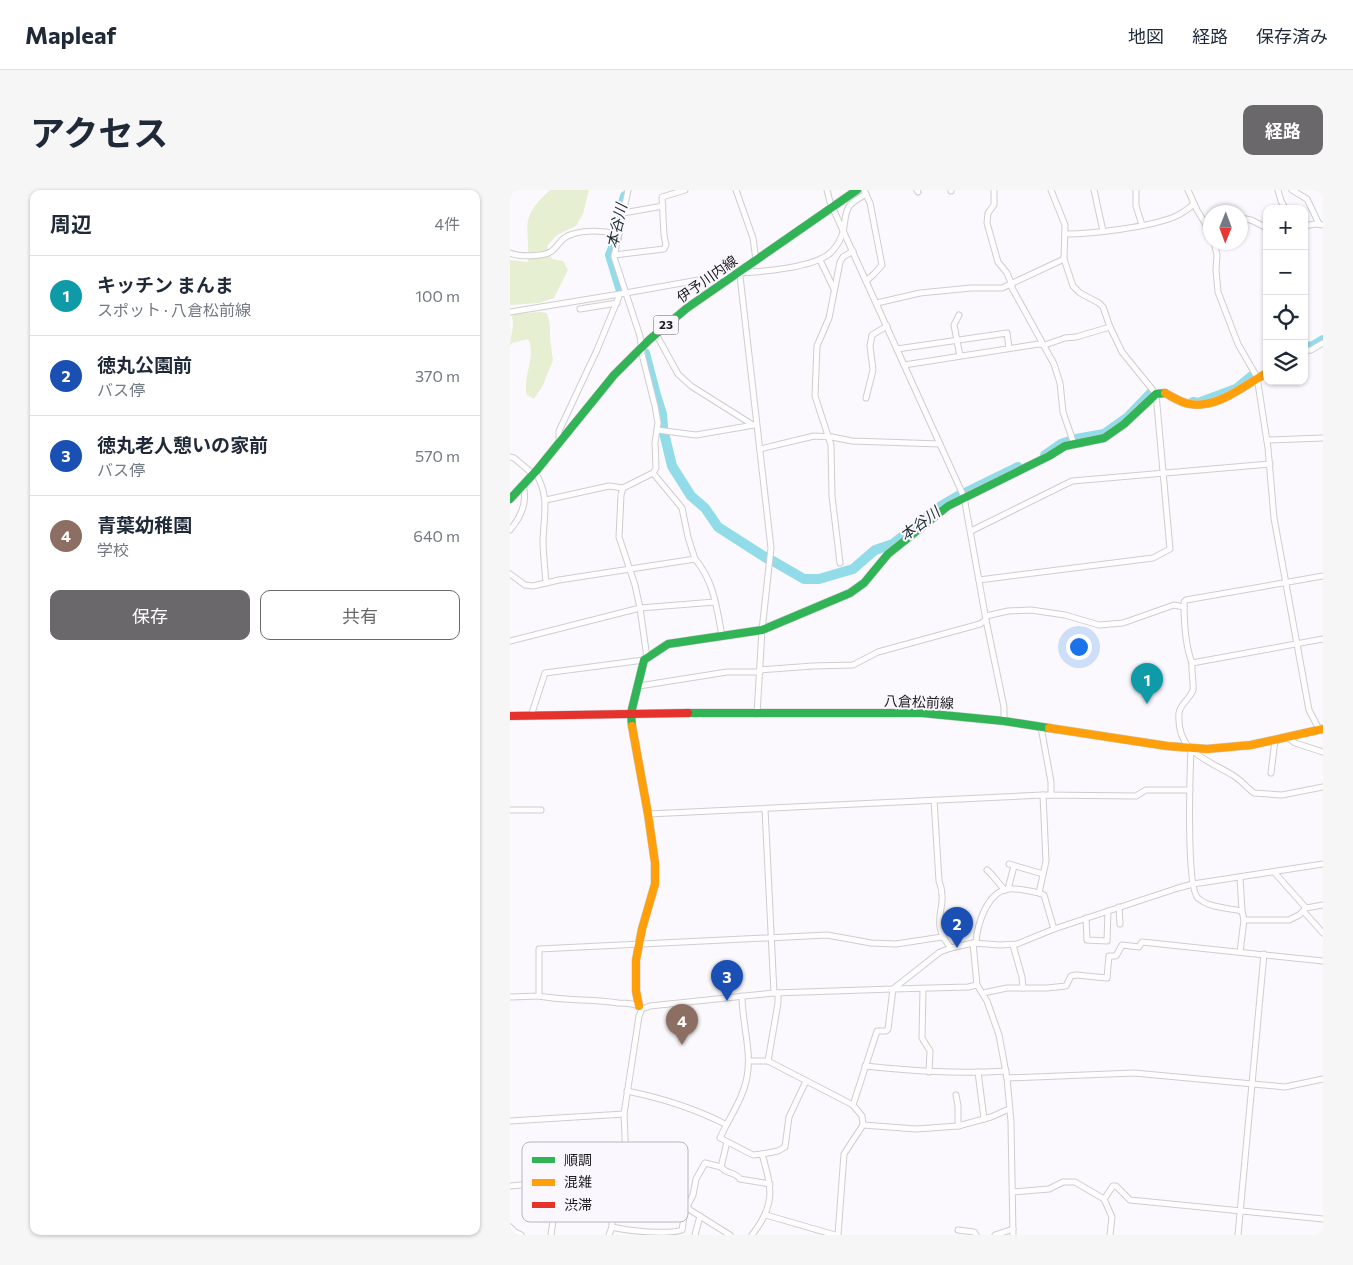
<!DOCTYPE html>
<html lang="ja">
<head>
<meta charset="utf-8">
<style>
	:root { --surface:#fff; --page:#f6f6f7; --text:#1f2937; --muted:#747a83; --line:#e0e1e3; --accent:#6a686b }
	body { margin:0; font-family:Commissioner,"Noto Sans JP",sans-serif; background:var(--page); color:var(--text) }
	.controls { position:absolute; right:15px; top:15px; display:grid; overflow:hidden; border-radius:10px; box-shadow:0 1px 4px #0004 }
	.controls button { width:45px; height:45px; display:grid; place-items:center; padding:0; border:0; border-bottom:1px solid var(--line); background:var(--surface); color:var(--text); font:25px sans-serif }
	.compass { position:absolute; left:693px; top:15px; width:45px; height:45px; border-radius:50%; background:var(--surface); box-shadow:0 1px 4px #0004; rotate:181deg }
	.you { position:absolute; left:568px; top:456px; width:18px; height:18px; margin:-12px; border:4px solid #fff; border-radius:50%; background:#1a73e8; box-shadow:0 0 0 8px #1a73e833 }
	.badge { display:grid; place-items:center; width:32px; height:32px; border-radius:50%; background:var(--accent); color:#fff; font-size:16px; font-weight:700 }
	.pin { position:absolute; translate:-50% -41px; filter:drop-shadow(0 1px 2px #0008) }
	.pin::after { content:''; position:absolute; top:26px; width:18px; height:15px; background:inherit; clip-path:polygon(0 0,100% 0,50% 100%) }
	.list { margin:0; padding:0; list-style:none }
	h2 { display:flex; justify-content:space-between; align-items:center; height:65px; margin:0; padding:0 20px; font-size:21px }
	h2 small { font-size:16px; font-weight:400; color:var(--muted) }
	.list li { display:grid; grid-template-columns:32px 1fr auto; gap:15px; align-items:center; box-sizing:border-box; height:80px; padding:0 20px; border-top:1px solid var(--line) }
	.list b { display:block; font-size:19px; white-space:nowrap }
	.list p { margin:0; font-size:16px; white-space:nowrap; color:var(--muted) }
	.list em { font-size:16px; font-style:normal; color:var(--muted) }
	.actions { display:flex; gap:10px; padding:15px 20px }
	.actions a { flex:1; padding:11px 0; border:1px solid var(--accent); border-radius:10px; text-align:center; font-size:18px; color:var(--accent) }
	.actions .main { background:var(--accent); color:#fff }
	.icon { flex:none; width:28px; height:28px; fill:none; stroke:currentColor; stroke-width:2; stroke-linecap:round; stroke-linejoin:round }
	.map { position:relative; flex:none; width:813px; height:1045px; overflow:hidden; border-radius:10px }
	header { display:flex; align-items:center; gap:30px; box-sizing:border-box; height:70px; padding:0 25px; background:var(--surface); border-bottom:1px solid var(--line) }
	header strong { font-size:24px }
	nav { display:flex; gap:28px; margin-inline-start:auto; font-size:18px }
	.intro { display:flex; align-items:center; justify-content:space-between; box-sizing:border-box; height:120px; padding:0 30px }
	h1 { margin:0; font-size:35px }
	.button { padding:12px 22px; border-radius:10px; background:var(--accent); color:#fff; font-size:18px; font-weight:700 }
	main { display:flex; gap:30px; padding:0 30px }
	aside { flex:1; background:var(--surface); border-radius:10px; box-shadow:0 1px 4px #0004 }
	.map>svg:first-child { display:block }
</style>
</head>
<body>
<header>
<strong>Mapleaf</strong>
<nav><a>地図</a><a>経路</a><a>保存済み</a></nav>
</header>
<div class="intro"><h1>アクセス</h1><a class="button">経路</a></div>
<main>
<aside>
<h2>周辺<small>4件</small></h2>
<ul class="list">
<li><span class="badge" style="background:#0f9aa8">1</span><div><b>キッチン まんま</b><p>スポット · 八倉松前線</p></div><em>100 m</em></li>
<li><span class="badge" style="background:#1a4fb4">2</span><div><b>徳丸公園前</b><p>バス停</p></div><em>370 m</em></li>
<li><span class="badge" style="background:#1a4fb4">3</span><div><b>徳丸老人憩いの家前</b><p>バス停</p></div><em>570 m</em></li>
<li><span class="badge" style="background:#8d6e63">4</span><div><b>青葉幼稚園</b><p>学校</p></div><em>640 m</em></li>
</ul>
<div class="actions"><a class="main">保存</a><a>共有</a></div>
</aside>
<div class="map">
<svg width="813" height="1045" viewBox="0 0 813 1045">
	<rect width="100%" height="100%" fill="#fbf9fd"/>
	<g fill="#e6efd2">
		<path d="M40,0H79L73,24L66,36L47,45L37,56L42,69L53,71L58,80L44,108L29,113L0,115V70L18,72C20,35 8,29 40,0Z"/>
		<path d="M31,122L37,123L40,136V149L43,170L33,195L24,209L17,205C12,187 27,166 18,149L2,153L0,156C0,146 5,137 2,127L4,124Z"/>
	</g>
	<g fill="none" stroke-linecap="round" stroke-linejoin="round">
		<g stroke="#91dce8" stroke-width="10">
			<polyline points="111,101 100,65 107,48 108,31 115,6"/>
			<polyline points="794,158 803,156 813,150"/>
			<polyline points="135,163 146,205 152,224 153,237"/>
			<polyline points="683,212 688,213 726,199 743,185"/>
			<polyline points="154,243 162,276 181,306 195,318 208,337 258,369"/>
			<polyline points="566,249 594,244 618,227 641,203"/>
			<polyline points="535,265 551,254 560,251"/>
			<polyline points="457,302 508,277"/>
			<polyline points="263,371 294,389 309,389 343,379 365,360 383,354 431,316 448,306"/>
		</g>
		<g stroke="#cfcdd0" stroke-width="7">
			<g id="street">
				<polyline points="118,0 104,67 130,146 132,164 145,216 148,233 145,253 146,278 143,283 113,298 111,305 109,347 125,395 130,418 137,468"/>
				<polyline points="226,0 243,48 246,70"/>
				<polyline points="317,0 320,12 454,307 476,430 494,517 494,531"/>
				<polyline points="354,0 360,13 372,75 364,84 356,91"/>
				<polyline points="407,0 408,2"/>
				<polyline points="441,0 441,1"/>
				<polyline points="484,0 484,15 478,23 477,33 488,72 497,83 502,95"/>
				<polyline points="584,0 593,41"/>
				<polyline points="626,0 626,16 632,35"/>
				<polyline points="678,0 687,20 701,43"/>
				<polyline points="768,0 771,11 776,19"/>
				<polyline points="782,0 797,9 809,34"/>
				<polyline points="113,23 153,16"/>
				<polyline points="731,28 741,30 757,38"/>
				<polyline points="794,36 805,34 813,35"/>
				<path d="M556,44C583,44 639,37 664,27C672,24 678,19 684,14"/>
				<polyline points="704,52 707,65 706,80 708,102 728,154 747,187 758,258 764,328 799,520 809,539"/>
				<path d="M0,63C9,67 34,67 42,61C50,54 51,47 63,44C78,39 94,41 109,44"/>
				<polyline points="104,65 154,59 156,55 154,45 152,7 175,0"/>
				<polyline points="310,70 324,99"/>
				<polyline points="228,83 230,86 261,358 252,440 247,524"/>
				<polyline points="501,96 544,174 550,193 553,222 564,254"/>
				<polyline points="367,113 410,103 461,98 492,98 554,69"/>
				<polyline points="70,119 107,113"/>
				<polyline points="0,122 110,104"/>
				<polyline points="449,125 444,135 450,166"/>
				<polyline points="146,144 168,184 181,196 243,235"/>
				<polyline points="387,159 497,143 499,158"/>
				<polyline points="794,161 801,160 813,153"/>
				<polyline points="394,175 529,154 535,155 555,148 566,147 600,137"/>
				<polyline points="356,208 363,180 360,156 362,145 377,136"/>
				<polyline points="147,240 186,245 244,235"/>
				<polyline points="757,250 813,248"/>
				<path d="M49,252V241L87,160L110,104L228,83C250,82 301,78 319,64C325,59 329,53 332,45C336,36 333,24 340,15C344,11 351,7 356,4"/>
				<polyline points="250,259 304,246 322,247 342,251 430,254"/>
				<polyline points="0,267 4,268 23,284"/>
				<path d="M25,282C40,306 34,324 33,350C33,364 35,379 36,393"/>
				<polyline points="36,310 99,296 113,298"/>
				<path d="M0,340C11,327 18,312 13,295"/>
				<polyline points="461,341 562,291 760,274"/>
				<path d="M185,369C204,391 207,419 212,446"/>
				<polyline points="330,373 322,306 321,255 305,206 307,156 319,128 330,72 333,67 343,61"/>
				<polyline points="0,384 15,395 23,396 49,390 185,369 178,347 172,318 143,283"/>
				<polyline points="469,390 643,368 660,359 646,204 612,162 600,137 593,117 589,113 570,103 563,96 554,69 555,35 541,0"/>
				<polyline points="476,426 498,421 521,420 555,425 589,435 613,433 664,415 674,417"/>
				<path d="M813,449L682,473C681,480 684,494 683,500C680,509 670,514 669,523C666,563 697,569 724,586C732,591 737,598 744,603L772,605L813,597"/>
				<polyline points="0,451 130,418 205,412"/>
				<path d="M682,473C675,455 674,431 674,412L676,410L813,386"/>
				<polyline points="250,480 303,476 343,475 368,462 470,434 476,430"/>
				<polyline points="129,496 217,482 250,482"/>
				<polyline points="21,526 35,483 134,470"/>
				<polyline points="531,537 541,592 541,605"/>
				<polyline points="777,547 785,553 813,562"/>
				<path d="M681,560C680,581 676,698 688,708C699,718 718,718 732,721L734,730L730,762"/>
				<polyline points="761,583 765,550"/>
				<polyline points="533,605 536,671 529,703 534,705 544,739"/>
				<path d="M424,610L429,691C440,719 417,730 441,758"/>
				<polyline points="255,619 264,803"/>
				<polyline points="0,620 31,620"/>
				<polyline points="138,624 533,605 626,606 636,600 680,600"/>
				<polyline points="499,674 533,684"/>
				<path d="M477,680C484,686 488,693 495,700"/>
				<polyline points="764,682 796,718"/>
				<polyline points="730,687 732,721"/>
				<polyline points="498,699 504,676"/>
				<polyline points="609,717 610,734"/>
				<polyline points="794,722 813,743"/>
				<polyline points="576,728 577,750 597,751 598,721"/>
				<polyline points="734,730 779,730 789,725 796,718 813,715"/>
				<polyline points="463,753 467,795 477,811 489,845 497,888 501,932 503,1045"/>
				<path d="M466,753C467,735 477,702 498,699C508,698 520,701 529,703"/>
				<polyline points="503,755 512,787 513,798"/>
				<polyline points="413,799 412,848 420,861 419,882"/>
				<polyline points="473,803 497,798 537,798 556,796 561,786 566,785 597,788 599,766 606,766 612,755 629,757 632,752 813,771"/>
				<path d="M232,806C232,833 242,861 237,887C233,909 219,928 210,948L243,965L252,964C262,999 266,1014 242,1045"/>
				<polyline points="0,807 29,806"/>
				<path d="M131,817C124,813 115,813 108,813C82,809 55,811 29,806V759L317,745L361,753L386,754L432,747"/>
				<polyline points="239,871 258,871 343,915 352,926 353,935 334,964 328,1045"/>
				<polyline points="258,871 268,813 268,803"/>
				<path d="M355,876C404,881 446,884 496,881"/>
				<polyline points="468,882 474,929"/>
				<polyline points="497,888 624,883 775,897 813,889"/>
				<path d="M117,901C151,908 184,918 215,934"/>
				<polyline points="446,905 448,916 448,936"/>
				<polyline points="343,915 367,841 376,841 378,839 383,799 458,797 467,795"/>
				<polyline points="0,931 114,924"/>
				<polyline points="353,935 406,939 448,936 481,927 499,919"/>
				<polyline points="252,964 268,961 275,957 279,927 296,891"/>
				<path d="M211,977C216,984 226,982 230,989L260,994"/>
				<polyline points="0,996 44,992 71,987 89,985 113,987 102,1020 102,1037 99,1045"/>
				<polyline points="503,1002 539,999 553,992 565,992 594,1009 603,996 606,996 620,1010 813,1029"/>
				<polyline points="594,1009 602,1027 600,1045"/>
				<polyline points="256,1025 325,1045"/>
				<polyline points="0,1037 5,1042 11,1045"/>
				<path d="M102,1037C119,1041 157,1045 172,1040L175,1021L183,1005L186,989L195,973L211,977L217,952"/>
				<polyline points="448,1040 464,1042 466,1045"/>
				<polyline points="41,1045 44,1023 44,992"/>
				<polyline points="185,1045 190,1026"/>
				<polyline points="220,1045 180,1020 175,1015 136,997 119,984 116,970 114,924 129,826 132,819 140,816 264,803 383,799 430,762 441,758 463,753 490,755 507,754 544,739 668,698 683,694 813,674"/>
				<polyline points="485,1045 503,1039"/>
				<polyline points="728,1045 754,764"/>
			</g>
		</g>
		<g stroke="#cfcdd0" stroke-width="9">
			<g id="fast">
				<polyline points="0,309 27,280 104,185 139,150 177,118 347,0"/>
				<polyline points="178,523 412,523 494,531 539,538"/>
				<polyline points="122,536 121,523 134,470 158,454 252,440 340,403 354,393 378,364 438,316 539,266 555,256 594,248 614,234 646,204 655,203"/>
			</g>
		</g>
		<g stroke="#cfcdd0" stroke-width="9">
			<g id="slow">
				<path d="M655,203C663,207 671,213 680,214C708,219 734,195 757,183"/>
				<polyline points="122,536 138,624 145,673 145,694 132,739 126,770 126,801 129,816"/>
				<polyline points="539,538 657,556 697,559 741,555 813,539"/>
			</g>
		</g>
		<g stroke="#cfcdd0" stroke-width="9">
			<polyline id="jam" points="0,526 178,523"/>
		</g>
		<use href="#street" stroke="#fefeff" stroke-width="5"/>
		<use href="#fast" stroke="#30b455" stroke-width="8"/>
		<use href="#slow" stroke="#ff9f0a" stroke-width="8"/>
		<use href="#jam" stroke="#e5322d" stroke-width="8"/>
	</g>
	<g text-anchor="middle" stroke-width="4" stroke-linejoin="round" paint-order="stroke">
		<rect fill="#fbf7ff" stroke="#5f5c61" stroke-width="1" x="143.5" y="125.5" width="25" height="19" rx="4"/>
		<g font-size="12" font-weight="bold" fill="#1c1a1d">
			<text x="156" y="139">23</text>
		</g>
		<g font-size="14" fill="#1c1a1d" stroke="#fbf7ff">
			<text transform="translate(197 89) rotate(-35)" y="5">伊予川内線</text>
			<text transform="translate(409 512) rotate(2)" y="5">八倉松前線</text>
		</g>
		<g font-size="15" font-style="italic" fill="#1a2e30" stroke="#fbf7ff">
			<text transform="translate(107 36) rotate(-77)" y="5">本谷川</text>
			<text transform="translate(410 334) rotate(-37)" y="5">本谷川</text>
		</g>
	</g>
	<rect x="12" y="952" width="166" height="80" rx="8" fill="#fbf7ff" stroke="#b8b5bb" stroke-width="1"/>
	<rect x="22" y="967" width="23" height="6" fill="#30b455"/>
	<rect x="22" y="989" width="23" height="7" fill="#ff9f0a"/>
	<rect x="22" y="1012" width="23" height="6" fill="#e5322d"/>
	<g font-size="14" fill="#1c1a1d">
		<text x="54" y="975">順調</text>
		<text x="54" y="997">混雑</text>
		<text x="54" y="1020">渋滞</text>
	</g>
</svg>
<div class="controls">
<button>+</button>
<button>−</button>
<button><svg class="icon" aria-label="locate" viewBox="0 0 24 24"><circle cx="12" cy="12" r="6"/><path d="M12 2v4M12 18v4M2 12h4M18 12h4"/></svg></button>
<button><svg class="icon" aria-label="layers" viewBox="0 0 24 24"><path d="M12 4l9 5-9 5-9-5zM3 14l9 5 9-5"/></svg></button>
</div>
<svg class="compass" viewBox="-18 -18 36 36"><path d="M0-13l5 13h-10z" fill="#e53935"/><path d="M0 13l5-13h-10z" fill="#747a83"/></svg>
<div class="you"></div>
<div class="pin badge" style="left:637px;top:514px;background:#0f9aa8">1</div>
<div class="pin badge" style="left:447px;top:758px;background:#1a4fb4">2</div>
<div class="pin badge" style="left:217px;top:811px;background:#1a4fb4">3</div>
<div class="pin badge" style="left:172px;top:855px;background:#8d6e63">4</div>
</div>
</main>
</body>
</html>
